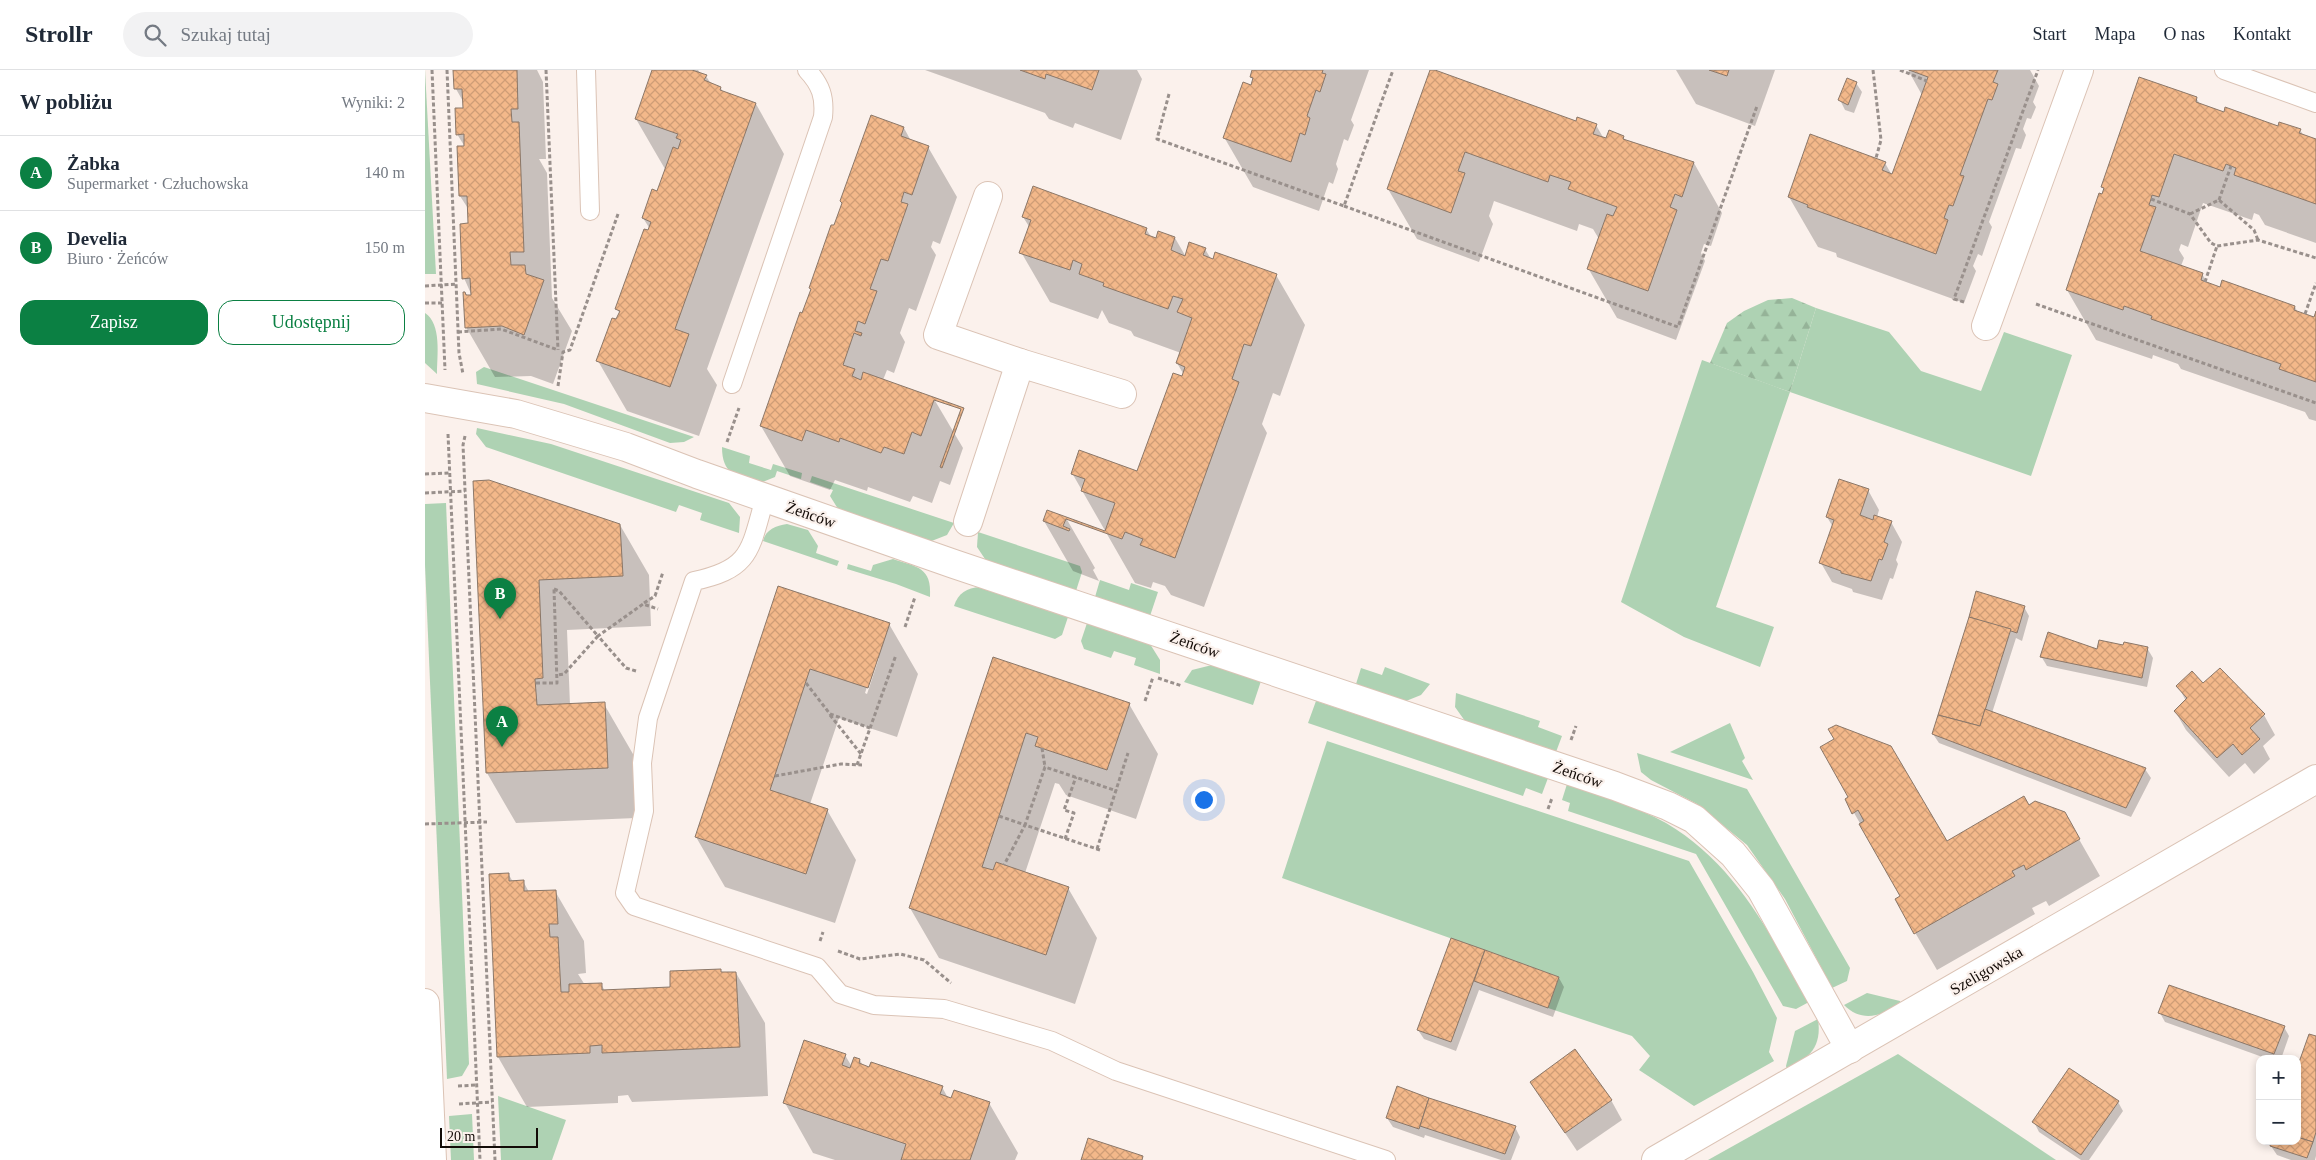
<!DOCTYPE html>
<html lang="pl">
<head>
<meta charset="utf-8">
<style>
	:root { --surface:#fff; --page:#f2f2f3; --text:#1f2937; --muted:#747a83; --line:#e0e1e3; --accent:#0b8043 }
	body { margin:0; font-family:"Times New Roman",serif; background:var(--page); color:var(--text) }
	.controls { position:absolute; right:15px; bottom:15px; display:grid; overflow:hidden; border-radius:10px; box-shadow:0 2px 8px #0003 }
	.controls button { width:45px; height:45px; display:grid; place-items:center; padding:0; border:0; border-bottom:1px solid var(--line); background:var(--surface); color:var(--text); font:25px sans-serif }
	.scale { position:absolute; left:15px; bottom:12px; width:98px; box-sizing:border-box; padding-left:5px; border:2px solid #130b07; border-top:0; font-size:14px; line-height:18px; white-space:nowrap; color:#130b07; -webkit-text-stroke:4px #fbf1ec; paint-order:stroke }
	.you { position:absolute; left:778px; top:729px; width:18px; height:18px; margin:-12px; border:4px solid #fff; border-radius:50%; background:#1a73e8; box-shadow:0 0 0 8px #1a73e833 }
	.badge { display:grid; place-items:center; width:32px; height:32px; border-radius:50%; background:var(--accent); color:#fff; font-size:16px; font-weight:700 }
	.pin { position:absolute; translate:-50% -41px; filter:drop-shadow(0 1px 2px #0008) }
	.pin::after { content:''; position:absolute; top:26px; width:18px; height:15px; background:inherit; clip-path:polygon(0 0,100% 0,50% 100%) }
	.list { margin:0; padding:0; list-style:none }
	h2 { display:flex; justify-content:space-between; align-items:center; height:65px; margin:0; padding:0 20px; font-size:21px }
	h2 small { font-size:16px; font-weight:400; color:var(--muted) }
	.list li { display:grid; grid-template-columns:32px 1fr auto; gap:15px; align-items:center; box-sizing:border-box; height:75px; padding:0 20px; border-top:1px solid var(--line) }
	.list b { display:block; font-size:19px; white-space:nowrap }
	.list p { margin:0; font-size:16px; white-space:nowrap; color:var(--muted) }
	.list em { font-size:16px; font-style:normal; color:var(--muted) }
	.actions { display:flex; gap:10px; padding:15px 20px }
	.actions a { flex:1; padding:11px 0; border:1px solid var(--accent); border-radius:15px; text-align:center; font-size:18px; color:var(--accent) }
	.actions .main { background:var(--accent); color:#fff }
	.icon { flex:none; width:28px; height:28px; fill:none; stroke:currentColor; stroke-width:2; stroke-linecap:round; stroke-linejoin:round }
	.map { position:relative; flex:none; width:1891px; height:1090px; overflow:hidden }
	header { display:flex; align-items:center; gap:30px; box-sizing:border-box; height:70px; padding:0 25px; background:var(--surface); border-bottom:1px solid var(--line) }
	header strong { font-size:24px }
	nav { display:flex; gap:28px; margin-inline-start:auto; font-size:18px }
	.search { width:350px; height:45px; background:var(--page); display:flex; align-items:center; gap:12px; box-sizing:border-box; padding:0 18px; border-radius:28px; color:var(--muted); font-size:19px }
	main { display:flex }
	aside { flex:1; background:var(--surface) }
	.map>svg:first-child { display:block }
</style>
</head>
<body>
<header>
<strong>Strollr</strong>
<div class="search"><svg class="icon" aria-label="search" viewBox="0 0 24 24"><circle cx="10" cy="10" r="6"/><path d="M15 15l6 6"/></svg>Szukaj tutaj</div>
<nav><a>Start</a><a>Mapa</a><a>O nas</a><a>Kontakt</a></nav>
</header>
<main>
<aside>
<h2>W pobliżu<small>Wyniki: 2</small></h2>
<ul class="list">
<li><span class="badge">A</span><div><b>Żabka</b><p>Supermarket · Człuchowska</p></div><em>140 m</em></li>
<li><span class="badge">B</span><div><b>Develia</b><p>Biuro · Żeńców</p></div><em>150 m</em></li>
</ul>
<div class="actions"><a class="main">Zapisz</a><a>Udostępnij</a></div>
</aside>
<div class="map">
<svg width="1891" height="1090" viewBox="0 0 1891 1090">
	<defs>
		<pattern id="forest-firs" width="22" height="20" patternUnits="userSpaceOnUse" patternTransform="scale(1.25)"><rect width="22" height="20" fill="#aed2b3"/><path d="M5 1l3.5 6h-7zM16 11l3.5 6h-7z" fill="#95b398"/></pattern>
		<pattern id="building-cross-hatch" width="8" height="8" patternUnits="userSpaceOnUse" patternTransform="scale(1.25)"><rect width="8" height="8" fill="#f3b88a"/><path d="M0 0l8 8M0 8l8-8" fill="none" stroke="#cf9d76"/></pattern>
	</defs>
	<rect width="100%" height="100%" fill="#fbf1ec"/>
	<g fill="#aed2b3">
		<polygon points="0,0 11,204 0,204"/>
		<polygon points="1391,238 1464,262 1496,301 1556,321 1579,262 1647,285 1606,406 1365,322 1291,537 1349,557 1335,597 1259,567 1196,532 1277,290 1365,322"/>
		<path d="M0,243C17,254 12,286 12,304L0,293Z"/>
		<polygon points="59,297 269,367 259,372 245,373 139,334 52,314 51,302"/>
		<polygon points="52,358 126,374 304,433 315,447 314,463 275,450 277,443 254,435 251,442 61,377 51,364"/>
		<path d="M297,377L325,386L324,393L346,400L348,394L377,403L376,409L352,401L350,407L333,414C311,406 297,404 297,377Z"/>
		<polygon points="387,406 529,453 522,465 504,472 415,442 405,426 408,420 385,412"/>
		<polygon points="21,433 44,994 37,1006 22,1009 0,495 0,434"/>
		<path d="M362,454L383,460L393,476L391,483L414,491L412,496L338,471C341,459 351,456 362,454Z"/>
		<polygon points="553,462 655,496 657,502 651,521 562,492 552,477"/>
		<path d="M468,489C492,497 507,497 505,527L471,514L422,499L423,494L446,501L448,495Z"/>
		<polygon points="675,510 704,520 706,513 733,522 725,546 670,527"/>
		<path d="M555,517L643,547L637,565L630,569L529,536C533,523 542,518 555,517Z"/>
		<polygon points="662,553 725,574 735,590 735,604 709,595 711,588 689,581 686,588 659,579 656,571"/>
		<polygon points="787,595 836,611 828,635 759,612 767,600"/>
		<polygon points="960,597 1005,614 996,625 981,631 931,614 936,598 957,605"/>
		<polygon points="1031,623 1115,651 1113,657 1137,666 1131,682 1040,651 1030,637"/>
		<polygon points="891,631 1123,708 1117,724 1101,718 1098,726 883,653"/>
		<polygon points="1305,653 1320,688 1317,691 1328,710 1245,682"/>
		<polygon points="902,671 1264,791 1328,902 1352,948 1344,982 1349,991 1269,1036 1214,1000 1225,986 1207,966 1123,938 1134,907 857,808"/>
		<polygon points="1212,683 1322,719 1425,898 1422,911 1407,918 1360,829 1322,775 1272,734 1226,710 1216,702"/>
		<path d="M1142,714C1175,726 1211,736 1241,753C1311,794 1345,864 1384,932L1371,939L1358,936L1271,784L1143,741L1145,733L1137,730Z"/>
		<path d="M1442,923L1475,931L1476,934C1456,946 1437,953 1419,935Z"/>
		<path d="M1393,949C1397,977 1385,987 1362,1000L1361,996L1370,961Z"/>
		<polygon points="1473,984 1631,1090 1283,1090"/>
		<polygon points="73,1026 141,1050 127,1090 76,1090"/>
		<polygon points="47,1044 49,1090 26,1090 24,1046"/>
	</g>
	<polygon fill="url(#forest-firs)" points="1367,228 1391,238 1365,322 1285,293 1302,253 1319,241 1343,230"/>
	<g fill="#0003" fill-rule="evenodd">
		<polygon points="30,0 112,0 118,12 121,89 114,89 122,103 127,228 147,261 128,314 106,306 70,307 41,257 39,221 43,226 47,226 39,208 44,154 44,140 35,126 40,77 32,64 39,33 31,19"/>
		<polygon points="229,0 273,0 276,4 281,6 286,14 296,18 298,23 331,34 359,84 282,299 292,315 274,366 202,341 173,291 195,244 192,239 225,159 218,148 233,122 240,99 211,49"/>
		<polygon points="500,0 712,0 717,9 696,70 650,53 648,58 624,49 620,43"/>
		<polygon points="828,0 944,0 926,50 929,55 923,71 919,69 911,94 913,99 908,114 904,112 894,141 828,117 799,67 827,17 829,12 826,7"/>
		<polygon points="1006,0 1152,53 1171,55 1179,69 1198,67 1201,71 1269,93 1297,143 1286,176 1279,174 1276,183 1280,191 1251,270 1192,248 1163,198 1174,169 1168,159 1154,154 1152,161 1069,131 1064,146 1068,154 1054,192 992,169 963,119"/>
		<polygon points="1251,0 1350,0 1330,56 1271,34"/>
		<polygon points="1483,0 1605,0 1614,16 1608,32 1611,37 1606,49 1602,48 1598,59 1601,65 1596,79 1591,78 1564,152 1567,157 1557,186 1553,184 1548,196 1551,201 1539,233 1412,187 1411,183 1393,177 1364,127 1460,93 1468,107 1497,25"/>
		<polygon points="1431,13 1437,22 1429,43 1420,40 1415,30"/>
		<polygon points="1771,28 1775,34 1800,43 1854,57 1875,60 1879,66 1891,71 1891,173 1840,155 1834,145 1829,143 1827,150 1778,133 1763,177 1756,174 1754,180 1759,188 1756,196 1777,204 1783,214 1870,237 1873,243 1889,249 1891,245 1891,351 1884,349 1880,342 1756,299 1753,294 1728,285 1727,289 1671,270 1642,220 1678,126 1679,121 1677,117"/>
		<polygon points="479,58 486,71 503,77 532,127 515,174 508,171 506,177 511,185 491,241 484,238 475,263 480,272 469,303 462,300 458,310 509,329 538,378 525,415 515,411 507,433 488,426 485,432 443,417 442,421 410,410 405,420 365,406 336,356 409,157"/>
		<polygon points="598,147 721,159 727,168 732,170 734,163 750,168 761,187 780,179 786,189 851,205 880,255 855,326 848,323 837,354 842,363 779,537 746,525 740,516 728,512 726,518 710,513 647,403 713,403 758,308 759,305 752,293 756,283 709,266 706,261 684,253 677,240 673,249 625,232 596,182 605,158"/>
		<polygon points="49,412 195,455 224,505 226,556 142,560 145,635 179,634 208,684 211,748 91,753 62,703"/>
		<polygon points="1443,420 1454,440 1452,447 1466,452 1477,472 1471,490 1473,494 1468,509 1465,508 1457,530 1428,522 1427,519 1407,512 1396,493 1408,457 1402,447"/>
		<polygon points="641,448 670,498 668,500 674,511 648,501 619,451"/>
		<path d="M354,517L464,554L493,604L472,667L414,648L385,734L402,740L431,790L410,853L300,817L271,767ZM452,588H454L442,624L440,623Z"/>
		<polygon points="1599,537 1604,546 1597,571 1591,568 1567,643 1720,699 1726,708 1706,747 1514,673 1508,664"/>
		<polygon points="1699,576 1722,578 1728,588 1722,617 1622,596 1616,586"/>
		<polygon points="569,588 704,634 733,684 711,749 641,725 634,714 630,713 600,803 643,818 672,868 650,934 514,888 485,838"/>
		<polygon points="1795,600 1839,645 1850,665 1838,676 1845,689 1829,704 1820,693 1804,707 1761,660 1750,641 1761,631 1753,616 1778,615"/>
		<polygon points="1421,729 1521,773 1603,736 1639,743 1675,806 1624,836 1621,831 1607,838 1610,844 1512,900 1471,830 1477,826"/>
		<polygon points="65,805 84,805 88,812 98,811 104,822 130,821 159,871 161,903 153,904 160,915 176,914 180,921 247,918 295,900 297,903 311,903 340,953 343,1026 207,1032 203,1025 193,1026 193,1033 102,1037 73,987"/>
		<polygon points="1027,869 1134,908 1139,917 1128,947 1054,920 1031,981 999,969 993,960"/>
		<polygon points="1735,943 1859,957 1864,966 1856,989 1843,989 1740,952"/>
		<polygon points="1891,968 1891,1086 1890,1090 1866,1090 1852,1085 1846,1076 1872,1071"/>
		<polygon points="420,985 427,997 435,990 438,996 517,1017 523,1028 564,1033 593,1083 590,1090 410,1090 388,1083 360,1033"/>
		<polygon points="1106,1012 1186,1030 1197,1050 1152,1081"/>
		<polygon points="973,1018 1090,1057 1095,1067 1086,1090 1076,1090 1000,1065 999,1068 968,1057 962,1048"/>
		<polygon points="1693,1032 1698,1041 1664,1090 1656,1090 1614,1062 1609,1052"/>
	</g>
	<g fill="url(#building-cross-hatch)" stroke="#8b7768">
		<polygon points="28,0 92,0 93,39 86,39 87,52 94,52 99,182 85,182 86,195 100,195 101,204 119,210 99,265 77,256 40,258 38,222 40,222 41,225 46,225 45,208 37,209 35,154 43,153 42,126 34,126 32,76 39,76 39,64 31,65 30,38 38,38 37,19 29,19"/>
		<polygon points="227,0 267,0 282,5 279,10 296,17 295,20 331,33 250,259 264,264 245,317 171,291 187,248 191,249 195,241 190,239 219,159 223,160 226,152 217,148 227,119 232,121 248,77 253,79 256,70 251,68 253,64 210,49"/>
		<polygon points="595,0 674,0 667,20 621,4 620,9"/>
		<polygon points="827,0 898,0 897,3 901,4 895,22 891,20 882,46 885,48 880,65 875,63 866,92 798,68 818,12 826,15 828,8 825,7"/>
		<polygon points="1005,0 1010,0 1151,51 1152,47 1172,54 1168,64 1181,68 1184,60 1199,66 1198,69 1269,92 1257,127 1250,124 1245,137 1252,140 1223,221 1162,199 1182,144 1188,146 1192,137 1143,119 1146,112 1125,105 1123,112 1040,82 1033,101 1040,103 1026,143 962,119"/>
		<polygon points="1284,0 1304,0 1302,6"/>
		<polygon points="1484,0 1573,0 1568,12 1573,14 1567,30 1563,29 1535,105 1539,106 1528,136 1524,135 1519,148 1523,150 1511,184 1382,137 1383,135 1363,127 1385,64 1461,92 1457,100 1467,104 1503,7"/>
		<polygon points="1714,7 1772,27 1771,32 1799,42 1800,37 1853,56 1854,52 1876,59 1874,63 1891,69 1891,134 1809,105 1811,98 1801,94 1798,101 1749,84 1734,127 1727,125 1726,129 1724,135 1731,137 1715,181 1778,203 1776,210 1795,217 1797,210 1870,236 1869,240 1889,247 1891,241 1891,312 1854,299 1856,294 1726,249 1727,246 1699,236 1698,240 1641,220 1674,123 1677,124 1679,118 1676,117"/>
		<polygon points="1422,8 1432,12 1423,35 1413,30"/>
		<polygon points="446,45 479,57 476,66 504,76 487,125 479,122 476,132 483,134 463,191 456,189 445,219 452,221 440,254 433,251 430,261 437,263 436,266 429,263 418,295 430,299 427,306 436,310 438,302 539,338 517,398 515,397 536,339 509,330 496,366 487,362 479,384 459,377 456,383 415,368 414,372 381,360 377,371 335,356 375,242 377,243 386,219 384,218 406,155 409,155 417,133 415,131"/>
		<polygon points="608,116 722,158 720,164 731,168 733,161 750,167 746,180 760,186 764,172 781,178 778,185 788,189 790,182 852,204 826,276 819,274 807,309 814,312 750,488 715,475 718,469 700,462 697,469 641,449 638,456 645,459 644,461 618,451 622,440 680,461 690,433 656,421 660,409 646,404 654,380 712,401 747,306 748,303 757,306 760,297 751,293 767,248 752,242 758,229 748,226 743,239 678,216 679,213 654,204 657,194 648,190 645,200 594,183 606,150 597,147"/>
		<polygon points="1414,409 1444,419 1435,445 1448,450 1449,445 1467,451 1459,472 1463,474 1457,490 1454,489 1446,511 1416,503 1416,501 1394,493 1409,450 1401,447"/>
		<polygon points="64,410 195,454 198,506 114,510 118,608 110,609 112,635 180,632 183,698 61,703 48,411"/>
		<polygon points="353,516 465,553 443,618 385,599 345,720 403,739 381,804 270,767"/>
		<polygon points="1551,521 1600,536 1592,563 1544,547"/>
		<polygon points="1544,547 1586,559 1555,656 1513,645"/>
		<polygon points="1623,562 1672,579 1674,570 1698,575 1699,572 1723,577 1717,608 1615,587"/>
		<polygon points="568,587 705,633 682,700 610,676 613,667 601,663 574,746 557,797 568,800 571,792 644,817 621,885 484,838"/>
		<polygon points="1795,598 1840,644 1825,658 1835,669 1817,685 1808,674 1792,688 1749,641 1762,628 1751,616 1767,601 1778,613"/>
		<polygon points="1560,639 1721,698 1701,738 1507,664 1513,645 1555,656"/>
		<polygon points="1411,655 1466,676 1522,771 1599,726 1604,735 1610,731 1640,742 1655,769 1601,800 1599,795 1587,801 1590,806 1489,864 1470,829 1475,826 1434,754 1439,751 1433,740 1427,744 1420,729 1423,727 1395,677 1409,669 1403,659"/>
		<polygon points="84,803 84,811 99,810 99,821 131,820 133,854 124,854 125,867 133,867 136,922 144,922 144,914 177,913 177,920 245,917 245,901 296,899 296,902 311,902 315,977 177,983 177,975 165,976 165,983 72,987 64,804"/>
		<polygon points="1026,868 1060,880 1026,972 992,960"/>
		<polygon points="1060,880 1134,907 1123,938 1049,911"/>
		<polygon points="1744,915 1860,956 1849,984 1733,943"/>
		<polygon points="1884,964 1891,966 1891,1062 1888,1072 1872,1067 1872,998"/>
		<polygon points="379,970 421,984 417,995 425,998 429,987 435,989 434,993 444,997 446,992 518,1016 515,1024 526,1028 529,1020 565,1032 545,1090 476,1090 481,1074 358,1033"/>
		<polygon points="1150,979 1187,1030 1140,1063 1105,1012"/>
		<polygon points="1644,998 1694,1031 1656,1085 1607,1052"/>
		<polygon points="972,1016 1004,1028 994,1059 961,1048"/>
		<polygon points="1004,1028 1091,1056 1080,1084 995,1056"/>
		<polygon points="1872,1067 1888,1072 1882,1088 1845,1076 1846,1071 1872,1071"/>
		<polygon points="663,1068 718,1086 717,1090 656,1090"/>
	</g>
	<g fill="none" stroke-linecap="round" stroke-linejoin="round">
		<g stroke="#dbc3b5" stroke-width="20">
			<g id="service">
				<polyline points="161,0 165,141"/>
				<polyline points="1799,0 1891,33"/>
				<path d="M307,314L398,47C400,27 396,15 382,0"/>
				<path d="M340,428C325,479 327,499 269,511L223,648L217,693L219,741L200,823L209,836L392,897L415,924L449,935L519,939L627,971L691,1001L961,1090"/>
			</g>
		</g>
		<g stroke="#dbc3b5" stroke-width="30">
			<g id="minor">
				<polyline points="563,126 513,265 595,293"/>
				<polyline points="1561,256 1654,0"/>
				<polyline points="0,328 91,344 201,377 272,404 529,494 1190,716 1243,736 1269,749 1308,784 1336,819 1425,979"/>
				<polyline points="543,452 595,293 697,324"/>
			</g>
		</g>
		<g stroke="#dbc3b5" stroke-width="30">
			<g id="tertiary">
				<polyline points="0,933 7,1090"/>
				<polyline points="1231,1090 1891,709"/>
			</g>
		</g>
		<g stroke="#99908c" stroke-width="3" stroke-dasharray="4 2.5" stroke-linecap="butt">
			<polyline points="7,0 20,300"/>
			<polyline points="22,0 34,283 38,304"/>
			<polyline points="121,0 133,280"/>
			<polyline points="1448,0 1456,70 1451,88"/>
			<polyline points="1475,0 1502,11"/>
			<polyline points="744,24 732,69 919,136 968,0"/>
			<polyline points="1726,129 1765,144 1786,173 1792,176 1833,170 1891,188"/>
			<polyline points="1794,130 1806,96"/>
			<polyline points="919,136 1253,257 1332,36"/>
			<polyline points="1765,144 1794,130 1829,160 1833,170"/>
			<polyline points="1780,212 1792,176"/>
			<polyline points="0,216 32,214"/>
			<polyline points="1539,232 1529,229 1613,0"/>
			<polyline points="0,233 17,233"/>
			<polyline points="1611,234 1891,333"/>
			<polyline points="1880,244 1891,213"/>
			<polyline points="33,262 76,259 133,280"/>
			<polyline points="133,316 138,282 145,280 193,144"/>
			<polyline points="23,364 55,1090"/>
			<polyline points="40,366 38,375 70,1090"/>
			<polyline points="302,372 314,338"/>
			<polyline points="0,404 25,403"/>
			<polyline points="0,423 40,421"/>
			<polyline points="129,519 134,521 173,566 139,604 133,605"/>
			<polyline points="219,533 230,526 238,502"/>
			<polyline points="480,557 490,527"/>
			<polyline points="211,601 201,598 173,566 218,534 233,539"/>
			<polyline points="733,608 757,616"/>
			<polyline points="111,613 132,613 129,519"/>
			<polyline points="381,613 405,644 445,658"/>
			<polyline points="720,631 728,607"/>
			<polyline points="405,645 436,684"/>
			<polyline points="1146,670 1151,656"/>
			<polyline points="617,678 620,697"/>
			<polyline points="432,695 471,585"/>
			<polyline points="350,706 416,694 437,695"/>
			<polyline points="1123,739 1127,728"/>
			<polyline points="574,746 600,755 579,795"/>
			<polyline points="0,754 62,752"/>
			<polyline points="640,769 649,743 639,740 651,707"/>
			<polyline points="672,779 703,683"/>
			<polyline points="675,780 600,755 620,697 692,721"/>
			<polyline points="395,871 398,862"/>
			<polyline points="413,881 435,889 475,884 499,890 526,913"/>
			<polyline points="33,1016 52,1015"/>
			<polyline points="34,1034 67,1032"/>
		</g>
		<use href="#service" stroke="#fff" stroke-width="18"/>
		<use href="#minor" stroke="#fff" stroke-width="28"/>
		<use href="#tertiary" stroke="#fff" stroke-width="28"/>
	</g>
	<g text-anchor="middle" stroke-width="4.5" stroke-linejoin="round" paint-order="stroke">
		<g font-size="16" fill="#130b07" stroke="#fbf1ec">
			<text transform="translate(386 444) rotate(19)" y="6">Żeńców</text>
			<text transform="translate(770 574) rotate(19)" y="6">Żeńców</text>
			<text transform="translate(1153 704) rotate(19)" y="6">Żeńców</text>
			<text transform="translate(1561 900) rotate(-30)" y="6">Szeligowska</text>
		</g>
	</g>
</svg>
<div class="controls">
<button>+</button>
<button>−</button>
</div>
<div class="scale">20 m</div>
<div class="you"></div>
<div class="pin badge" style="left:77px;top:677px">A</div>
<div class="pin badge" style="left:75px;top:549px">B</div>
</div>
</main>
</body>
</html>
